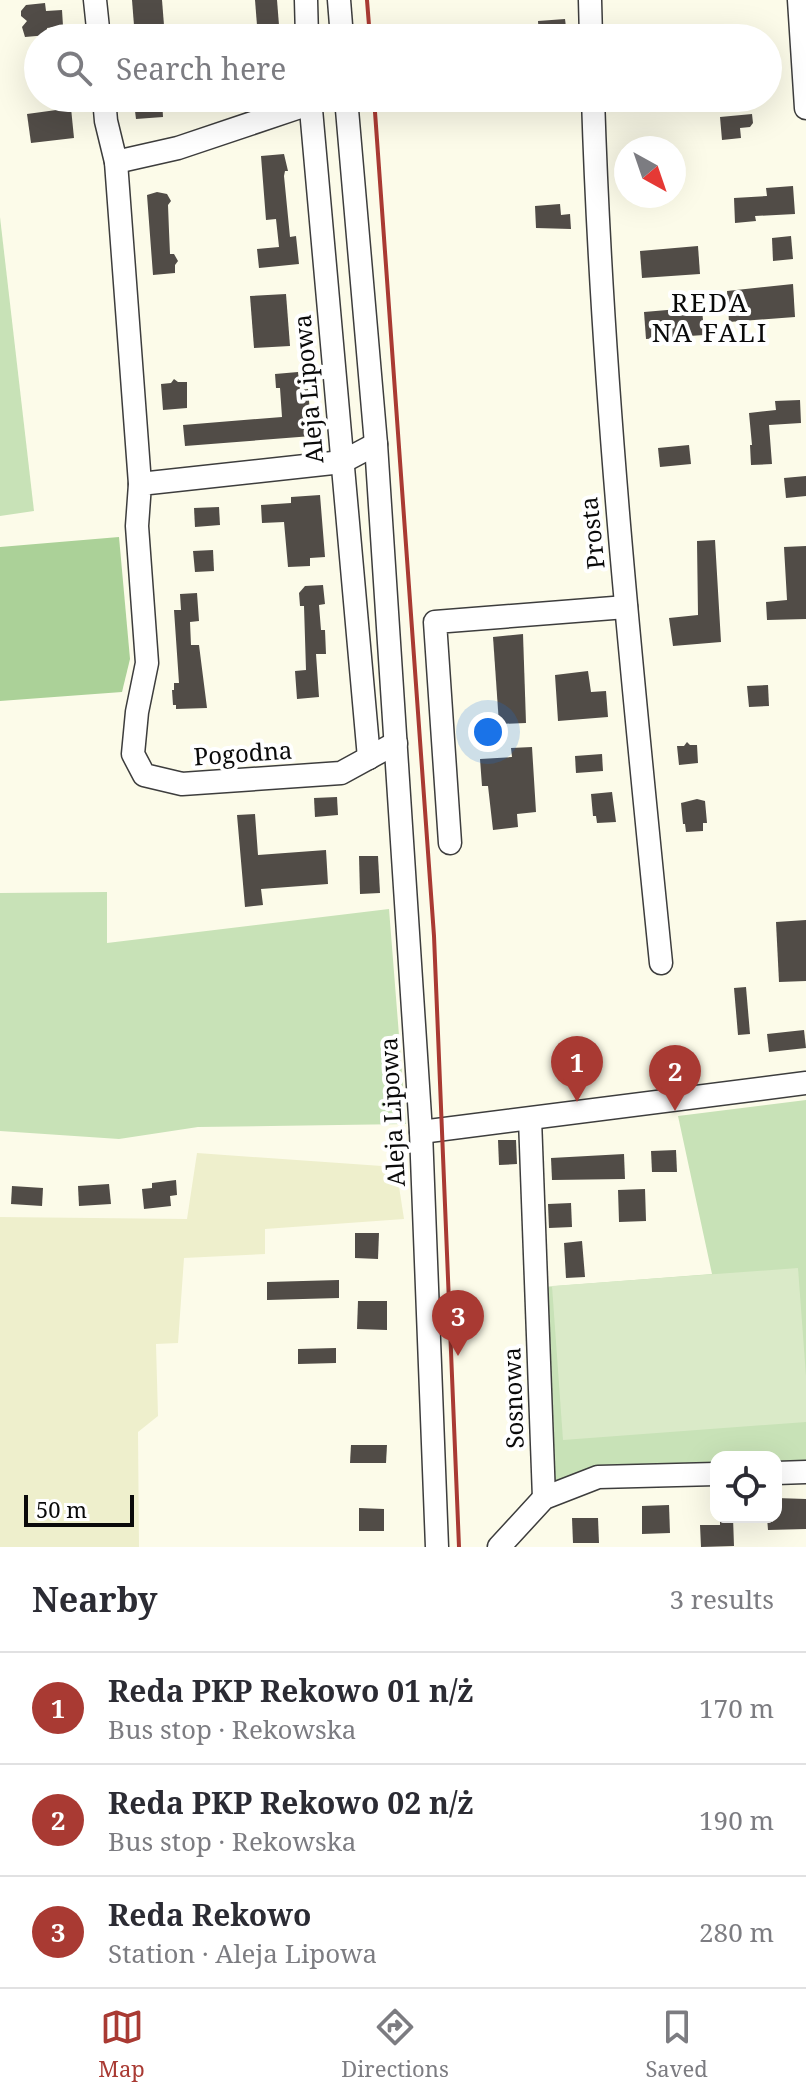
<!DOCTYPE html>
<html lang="en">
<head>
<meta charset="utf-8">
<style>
	:root { --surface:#fff; --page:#f7f7f7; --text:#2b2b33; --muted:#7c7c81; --line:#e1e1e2; --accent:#a93a33 }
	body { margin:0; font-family:"Noto Serif",serif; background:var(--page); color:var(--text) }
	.controls { position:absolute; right:24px; bottom:24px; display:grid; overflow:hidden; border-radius:16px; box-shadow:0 8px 32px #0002 }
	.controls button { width:72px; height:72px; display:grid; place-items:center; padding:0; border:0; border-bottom:2px solid var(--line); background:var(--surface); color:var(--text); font:40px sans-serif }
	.compass { position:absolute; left:614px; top:136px; width:72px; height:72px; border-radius:50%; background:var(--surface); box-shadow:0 8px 32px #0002; rotate:140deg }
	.scale { position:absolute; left:24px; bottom:20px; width:110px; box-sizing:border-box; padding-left:8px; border:4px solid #0a0a0a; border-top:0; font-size:22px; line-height:28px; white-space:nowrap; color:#0a0a0a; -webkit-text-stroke:6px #fff; paint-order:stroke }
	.you { position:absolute; left:488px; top:732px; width:28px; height:28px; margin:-20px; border:6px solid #fff; border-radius:50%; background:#1a73e8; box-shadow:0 0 0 12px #1a73e833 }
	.badge { display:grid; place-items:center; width:52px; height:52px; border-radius:50%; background:var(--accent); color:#fff; font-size:26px; font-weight:700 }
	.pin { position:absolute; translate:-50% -66px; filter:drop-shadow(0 2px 4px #0008) }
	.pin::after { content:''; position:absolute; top:42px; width:28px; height:24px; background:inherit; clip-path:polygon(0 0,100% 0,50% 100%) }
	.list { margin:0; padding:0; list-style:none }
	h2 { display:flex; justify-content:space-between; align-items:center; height:104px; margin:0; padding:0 32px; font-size:34px }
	h2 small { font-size:26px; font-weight:400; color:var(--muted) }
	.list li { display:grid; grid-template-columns:52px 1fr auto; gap:24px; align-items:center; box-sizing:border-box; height:112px; padding:0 32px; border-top:2px solid var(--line) }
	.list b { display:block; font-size:30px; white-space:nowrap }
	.list p { margin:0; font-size:26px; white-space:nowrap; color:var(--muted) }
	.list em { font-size:26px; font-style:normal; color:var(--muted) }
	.icon { flex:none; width:44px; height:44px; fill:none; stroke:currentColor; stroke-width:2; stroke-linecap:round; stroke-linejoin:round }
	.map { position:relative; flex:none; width:806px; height:1547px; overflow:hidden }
	.search { position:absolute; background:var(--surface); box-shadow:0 8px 32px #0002; left:24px; right:24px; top:24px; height:88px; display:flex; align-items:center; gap:20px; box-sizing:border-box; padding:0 28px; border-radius:44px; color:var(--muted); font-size:30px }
	.sheet { height:440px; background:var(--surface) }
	nav { display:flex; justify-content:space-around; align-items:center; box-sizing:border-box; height:112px; border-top:2px solid var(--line); background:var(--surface); font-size:22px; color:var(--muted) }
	nav a { display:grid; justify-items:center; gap:4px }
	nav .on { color:var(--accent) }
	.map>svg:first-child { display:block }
</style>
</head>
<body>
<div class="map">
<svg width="806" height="1547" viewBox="0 0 806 1547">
	<rect width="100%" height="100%" fill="#fcfbe9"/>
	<polygon fill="#eeefcc" points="197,1153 396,1167 404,1219 265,1229 265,1254 184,1258 178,1343 156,1344 158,1416 138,1432 139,1547 0,1547 0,1217 187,1219"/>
	<g fill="#c8e2b7">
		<polygon points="0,217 34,511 0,516"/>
		<polygon points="107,892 107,943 389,909 406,1124 198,1127 119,1139 0,1131 0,893"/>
		<polygon points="806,1100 806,1466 776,1467 776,1457 716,1457 716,1469 569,1484 554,1481 543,1287 712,1274 678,1116"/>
	</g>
	<polygon fill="#abd198" points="119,537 130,659 122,692 0,701 0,547"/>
	<polygon fill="#daeac8" points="798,1268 806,1376 806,1422 563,1440 552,1286"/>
	<g fill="#514c47">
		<polygon points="132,0 162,0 165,38 135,38"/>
		<polygon points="255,0 277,0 280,38 258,38"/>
		<polygon points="45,3 46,11 62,10 63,26 47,28 48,35 25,37 22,27 27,21 21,16 21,11 26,5"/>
		<polygon points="565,19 567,36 539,38 538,21"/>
		<polygon points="140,98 162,98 163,117 136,119 134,103 140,103"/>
		<polygon points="71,108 74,138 31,143 27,114"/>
		<polygon points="752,114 753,123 750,127 740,128 741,138 722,140 720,117"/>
		<polygon points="284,154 288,171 285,171 284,176 290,237 296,236 299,264 259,268 257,249 279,247 276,219 266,220 261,156"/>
		<polygon points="793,186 795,214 755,216 756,221 735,223 734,198 767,196 766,188"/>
		<polygon points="157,192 167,194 171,201 168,205 169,231 170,254 174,254 178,261 175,265 175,273 153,275 147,195"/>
		<polygon points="560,204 561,215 570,214 571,229 536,228 535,206"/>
		<polygon points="791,236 793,259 773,261 772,238"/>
		<polygon points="698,246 700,274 642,278 640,251"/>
		<polygon points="793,284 795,317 729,322 727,291"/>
		<polygon points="286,294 290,346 254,348 250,296"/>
		<polygon points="702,307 704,335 646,339 644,312"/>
		<polygon points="298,372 300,390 308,389 312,436 185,446 183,425 282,417 280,388 276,388 275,374"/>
		<polygon points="174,379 178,382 187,382 187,408 163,410 161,384 171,383"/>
		<polygon points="800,400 801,423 769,425 772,464 751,465 750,445 752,445 749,413 776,410 775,401"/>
		<polygon points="689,445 691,464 660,467 658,448"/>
		<polygon points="806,476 806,496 786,498 784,478"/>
		<polygon points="320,495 325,557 310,558 310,566 288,567 284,522 262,523 261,505 291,503 291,497"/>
		<polygon points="219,507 220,525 195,527 194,508"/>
		<polygon points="715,540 721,642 673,646 669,618 698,615 697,541"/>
		<polygon points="806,546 806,619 767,620 766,602 787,600 784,547"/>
		<polygon points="213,550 214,571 195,572 193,551"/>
		<polygon points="323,585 325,604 319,605 321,630 325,630 326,654 316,654 319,697 297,699 295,671 306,670 304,606 300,606 299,593 305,586"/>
		<polygon points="197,593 199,621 190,622 191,645 199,645 207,708 176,709 176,705 173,705 172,690 174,690 174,683 179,683 174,610 181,610 180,594"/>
		<polygon points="523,634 526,723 499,724 493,637"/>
		<polygon points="588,671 591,692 606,691 608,717 558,721 555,675"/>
		<polygon points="768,685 769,706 749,707 747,686"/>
		<polygon points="687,742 690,745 697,745 698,763 679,765 677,746 684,746"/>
		<polygon points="532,747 536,812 517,814 518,827 493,830 488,786 482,786 480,759 512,757 511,748"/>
		<polygon points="602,754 603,771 576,773 575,756"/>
		<polygon points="612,792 616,822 597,823 596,816 593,816 591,794"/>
		<polygon points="337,797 338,815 315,817 314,798"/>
		<polygon points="697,799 705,801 707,823 703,823 703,831 686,832 685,824 683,824 681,803"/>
		<polygon points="255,814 258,855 326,850 328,884 261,889 263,905 245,907 237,815"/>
		<polygon points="359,856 378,856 380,893 360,894"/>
		<polygon points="806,920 806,981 779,982 776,922"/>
		<polygon points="746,987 750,1034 738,1035 734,988"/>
		<polygon points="804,1030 806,1048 769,1052 767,1034"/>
		<polygon points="498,1140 516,1140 517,1164 499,1165"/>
		<polygon points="676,1150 677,1172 652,1172 651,1151"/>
		<polygon points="624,1154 625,1179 552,1180 551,1158"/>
		<polygon points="176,1180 177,1195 170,1196 171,1206 144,1209 142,1189 152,1188 152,1183"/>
		<polygon points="109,1184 111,1204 79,1206 78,1186"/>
		<polygon points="12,1186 43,1188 42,1206 11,1204"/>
		<polygon points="645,1189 646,1221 619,1222 618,1190"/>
		<polygon points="571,1203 572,1227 549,1228 548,1204"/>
		<polygon points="355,1233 379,1233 378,1259 355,1258"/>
		<polygon points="582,1241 585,1277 566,1278 564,1243"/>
		<polygon points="339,1280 339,1298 267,1300 267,1282"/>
		<polygon points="358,1301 387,1301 387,1330 357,1329"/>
		<polygon points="336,1348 336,1363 298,1364 298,1349"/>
		<polygon points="351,1445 387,1445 386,1463 350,1463"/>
		<polygon points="776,1498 806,1499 806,1529 768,1530 767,1517 776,1517"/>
		<polygon points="669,1505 670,1533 642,1534 642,1506"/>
		<polygon points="359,1508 384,1509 384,1531 359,1531"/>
		<polygon points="720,1517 733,1517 734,1546 701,1547 700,1525 720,1525"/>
		<polygon points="572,1518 598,1518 599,1543 573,1543"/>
	</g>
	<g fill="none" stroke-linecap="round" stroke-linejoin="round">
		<g stroke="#3d3d3d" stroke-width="25">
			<g id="minor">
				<polyline points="95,0 99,38"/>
				<polyline points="306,0 307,38"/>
				<polyline points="339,0 342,38"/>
				<polyline points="590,0 591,38"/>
				<polyline points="799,0 806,108"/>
				<polyline points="104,98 106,121 116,162 178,148 297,108 309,98"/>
				<polyline points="310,98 369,758"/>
				<polyline points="346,98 376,444 421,1132 437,1547"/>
				<path d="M593,98C602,387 632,675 661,963"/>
				<polyline points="116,162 140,484"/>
				<polyline points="376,444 342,462 140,484 137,526 147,663 137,712 133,754 144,775 182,784 341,773 396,743"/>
				<polyline points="450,843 435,622 626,607"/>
				<polyline points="530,1119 544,1498"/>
				<polyline points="421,1132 806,1083"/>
				<polyline points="776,1473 806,1472"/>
				<polyline points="499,1547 544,1498 598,1477 716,1474"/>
			</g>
		</g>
		<use href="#minor" stroke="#fff" stroke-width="22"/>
		<g stroke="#a93a33" stroke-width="4">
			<polyline points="367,0 370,38"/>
			<polyline points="374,98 434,936 459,1547"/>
		</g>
	</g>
	<g text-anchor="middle" stroke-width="8" stroke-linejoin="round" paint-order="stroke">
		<g font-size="24" fill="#0a0a0a" stroke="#fff">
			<text transform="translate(309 389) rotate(-95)" y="8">Aleja Lipowa</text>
			<text transform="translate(593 533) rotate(-96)" y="8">Prosta</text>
			<text transform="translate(243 754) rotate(-4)" y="8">Pogodna</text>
			<text transform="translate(393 1112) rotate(-93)" y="8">Aleja Lipowa</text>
			<text transform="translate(514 1398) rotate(-92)" y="8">Sosnowa</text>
		</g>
		<g font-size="26" letter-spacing="2" fill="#0a0a0a" stroke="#fff">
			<text x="710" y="312">REDA<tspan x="710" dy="30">NA FALI</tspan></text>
		</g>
	</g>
</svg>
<div class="controls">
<button><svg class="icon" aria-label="locate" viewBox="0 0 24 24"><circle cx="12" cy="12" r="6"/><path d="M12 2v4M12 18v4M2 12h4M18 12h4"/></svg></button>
</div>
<svg class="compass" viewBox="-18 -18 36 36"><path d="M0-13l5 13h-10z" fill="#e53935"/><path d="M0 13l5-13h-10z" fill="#7c7c81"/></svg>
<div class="scale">50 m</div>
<div class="you"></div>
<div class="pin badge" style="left:577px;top:1102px">1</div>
<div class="pin badge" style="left:675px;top:1111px">2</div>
<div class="pin badge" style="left:458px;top:1356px">3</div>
<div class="search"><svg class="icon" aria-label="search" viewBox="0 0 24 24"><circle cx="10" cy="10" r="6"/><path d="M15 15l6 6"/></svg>Search here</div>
</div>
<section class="sheet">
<h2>Nearby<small>3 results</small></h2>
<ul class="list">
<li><span class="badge">1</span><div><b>Reda PKP Rekowo 01 n/ż</b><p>Bus stop · Rekowska</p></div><em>170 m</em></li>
<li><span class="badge">2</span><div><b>Reda PKP Rekowo 02 n/ż</b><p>Bus stop · Rekowska</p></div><em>190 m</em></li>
<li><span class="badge">3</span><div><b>Reda Rekowo</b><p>Station · Aleja Lipowa</p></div><em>280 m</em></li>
</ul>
</section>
<nav>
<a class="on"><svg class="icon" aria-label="map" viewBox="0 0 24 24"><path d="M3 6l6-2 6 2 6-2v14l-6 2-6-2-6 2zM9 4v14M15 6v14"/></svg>Map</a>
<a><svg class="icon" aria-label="directions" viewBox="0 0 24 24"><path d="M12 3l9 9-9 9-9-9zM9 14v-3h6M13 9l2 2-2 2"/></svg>Directions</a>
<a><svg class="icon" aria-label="saved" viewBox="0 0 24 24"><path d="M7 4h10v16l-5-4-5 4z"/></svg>Saved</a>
</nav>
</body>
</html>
